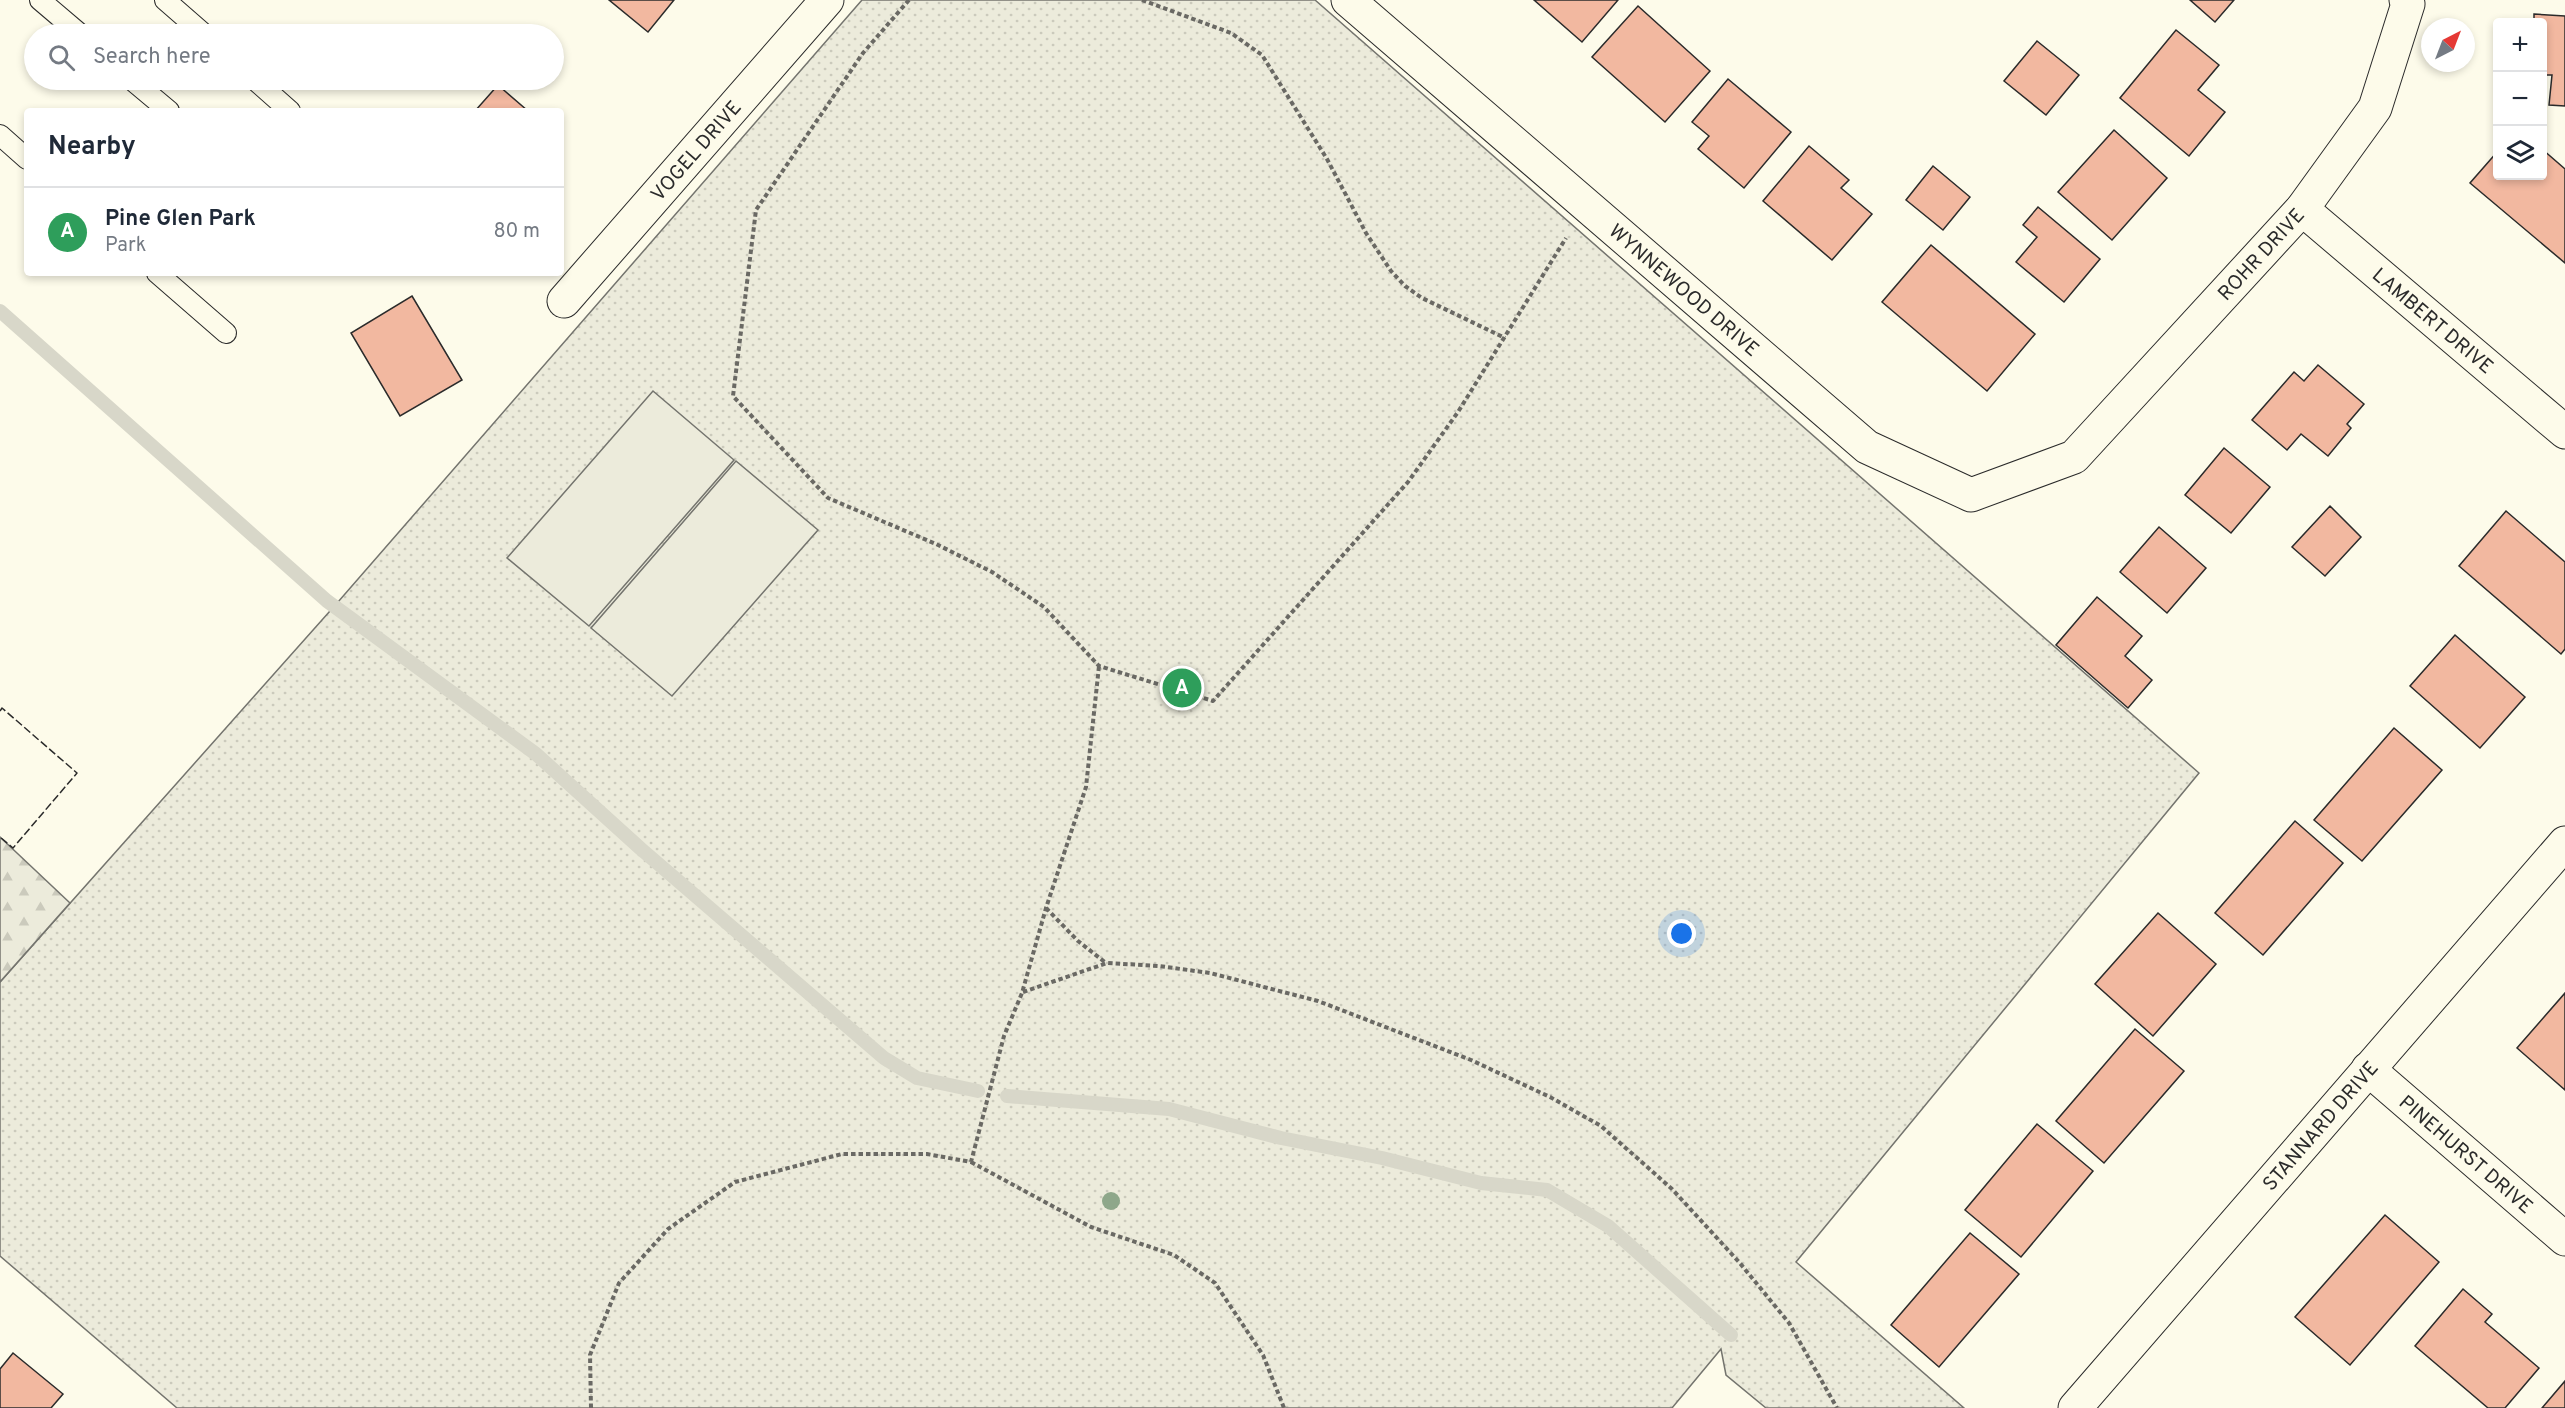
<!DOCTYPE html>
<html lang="en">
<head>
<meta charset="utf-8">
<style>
	:root { --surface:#fff; --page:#f6f6f7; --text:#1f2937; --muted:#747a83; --line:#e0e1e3; --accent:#1a73e8 }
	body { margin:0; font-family:Overpass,sans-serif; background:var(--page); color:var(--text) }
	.controls { position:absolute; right:18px; top:18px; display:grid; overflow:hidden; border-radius:6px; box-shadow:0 3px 9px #0003 }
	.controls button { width:54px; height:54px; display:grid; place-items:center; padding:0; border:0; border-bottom:2px solid var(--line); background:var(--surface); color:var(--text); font:30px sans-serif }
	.compass { position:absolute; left:2421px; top:18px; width:54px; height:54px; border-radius:50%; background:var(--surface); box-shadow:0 3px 9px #0003; rotate:42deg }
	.you { position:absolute; left:1682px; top:934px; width:21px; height:21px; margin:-15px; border:4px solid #fff; border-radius:50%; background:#1a73e8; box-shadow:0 0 0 9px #1a73e833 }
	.badge { display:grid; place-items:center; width:39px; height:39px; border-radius:50%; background:var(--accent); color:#fff; font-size:20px; font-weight:700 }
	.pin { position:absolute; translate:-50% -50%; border:3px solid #fff; box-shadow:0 2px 6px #0006 }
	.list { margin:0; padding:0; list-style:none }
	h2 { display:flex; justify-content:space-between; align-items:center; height:78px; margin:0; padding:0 24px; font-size:26px }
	h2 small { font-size:20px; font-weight:400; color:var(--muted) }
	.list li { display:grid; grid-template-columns:39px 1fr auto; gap:18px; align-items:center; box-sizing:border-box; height:90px; padding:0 24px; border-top:2px solid var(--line) }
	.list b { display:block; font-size:22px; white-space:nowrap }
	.list p { margin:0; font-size:20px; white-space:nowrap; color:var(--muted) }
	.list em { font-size:20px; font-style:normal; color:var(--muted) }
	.icon { flex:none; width:33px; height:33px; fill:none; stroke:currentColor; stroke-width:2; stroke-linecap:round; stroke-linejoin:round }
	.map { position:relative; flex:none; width:2565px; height:1408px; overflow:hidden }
	.search { position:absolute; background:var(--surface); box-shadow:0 3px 9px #0003; left:24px; top:24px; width:540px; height:66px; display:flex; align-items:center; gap:15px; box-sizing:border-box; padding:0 21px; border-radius:33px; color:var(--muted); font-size:22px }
	.panel { position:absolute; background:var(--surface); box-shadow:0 3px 9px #0003; left:24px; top:108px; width:540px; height:168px; border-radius:6px }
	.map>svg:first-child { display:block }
</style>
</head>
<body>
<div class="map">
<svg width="2565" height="1408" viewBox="0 0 2565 1408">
	<defs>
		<pattern id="green-dots" width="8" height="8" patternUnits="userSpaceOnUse" patternTransform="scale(1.5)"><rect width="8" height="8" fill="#ecebdb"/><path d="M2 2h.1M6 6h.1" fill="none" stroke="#cbcabc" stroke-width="1.8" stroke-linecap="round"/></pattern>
		<pattern id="forest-firs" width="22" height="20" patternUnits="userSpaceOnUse" patternTransform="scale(1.5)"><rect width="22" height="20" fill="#ecebdb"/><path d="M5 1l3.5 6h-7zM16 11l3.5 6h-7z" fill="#cbcabc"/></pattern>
	</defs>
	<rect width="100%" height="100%" fill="#fdfbea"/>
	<polygon fill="url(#green-dots)" stroke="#74746e" stroke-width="1.5" points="862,0 1315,0 2199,773 1796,1262 1964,1408 1766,1408 1726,1375 1721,1349 1672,1408 177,1408 0,1256 0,982 338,602"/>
	<polygon fill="url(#forest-firs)" stroke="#74746e" stroke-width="1.5" points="0,837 70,903 0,982"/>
	<g fill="#ecebdb" stroke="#74746e" stroke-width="1.5">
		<polygon points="653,391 734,460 589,626 507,558"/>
		<polygon points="736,461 818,530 672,696 591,628"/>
	</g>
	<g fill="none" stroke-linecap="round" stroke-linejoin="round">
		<g stroke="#d8d7c9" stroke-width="14">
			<polyline points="0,311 327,601 536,754 641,849 884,1058 917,1078 978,1091"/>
			<polyline points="1007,1096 1169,1109 1281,1138 1382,1158 1481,1183 1547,1190 1608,1226 1731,1335"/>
		</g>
	</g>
	<g fill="#f2b8a0" stroke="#2b2b2b" stroke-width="1.5">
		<polygon points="609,0 674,0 648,32"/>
		<polygon points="1534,0 1618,0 1582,42"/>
		<polygon points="2190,0 2234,0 2215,22"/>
		<polygon points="1638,6 1710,71 1665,122 1592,57"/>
		<polygon points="2534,14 2565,16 2565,106 2549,105 2552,75 2542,75 2542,22 2534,22"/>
		<polygon points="2176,30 2219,65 2198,90 2225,112 2189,156 2120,98"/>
		<polygon points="2037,41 2079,75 2046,115 2004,81"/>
		<polygon points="1728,79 1791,132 1744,188 1698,149 1709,136 1692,122"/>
		<polygon points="498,85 528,111 475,111"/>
		<polygon points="2114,130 2167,178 2112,240 2058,192"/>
		<polygon points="1809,146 1849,180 1841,188 1872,214 1832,260 1763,201"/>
		<polygon points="2542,149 2565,169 2565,263 2470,183 2498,151 2498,176 2542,176"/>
		<polygon points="1933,166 1970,197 1943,230 1906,200"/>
		<polygon points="2038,207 2100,259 2064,302 2016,262 2037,237 2023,225"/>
		<polygon points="1931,245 2035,334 1987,391 1882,302"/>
		<polygon points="412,296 462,380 400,416 351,333"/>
		<polygon points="2318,365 2364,404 2347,424 2351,428 2328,456 2301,434 2287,450 2252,420 2294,372 2304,381"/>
		<polygon points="2224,448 2270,487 2231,533 2185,495"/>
		<polygon points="2330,506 2361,537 2325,576 2292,547"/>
		<polygon points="2506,511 2565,562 2565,649 2561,654 2459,566"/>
		<polygon points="2159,527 2206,568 2167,613 2120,572"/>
		<polygon points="2097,597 2142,636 2125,656 2152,680 2128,708 2056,645"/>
		<polygon points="2455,635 2525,697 2480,748 2410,686"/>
		<polygon points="2394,728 2442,770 2362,861 2314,820"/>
		<polygon points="2295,821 2343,863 2263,955 2215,913"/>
		<polygon points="2158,913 2216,964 2153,1036 2095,984"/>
		<polygon points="2565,993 2565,1090 2517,1048"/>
		<polygon points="2135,1029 2184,1071 2104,1163 2056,1121"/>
		<polygon points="2037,1124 2093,1171 2021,1257 1965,1210"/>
		<polygon points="2385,1215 2439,1262 2350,1365 2295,1317"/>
		<polygon points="1970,1233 2019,1274 1939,1367 1891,1325"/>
		<polygon points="2463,1289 2492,1314 2485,1322 2539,1368 2505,1408 2488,1408 2415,1346"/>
		<polygon points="13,1353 63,1394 51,1408 0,1408 0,1369"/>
		<polygon points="2565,1381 2565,1408 2542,1408"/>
	</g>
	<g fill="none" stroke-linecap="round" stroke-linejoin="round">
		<g stroke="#2b2b2b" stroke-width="22">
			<g id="lane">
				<polyline points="40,0 80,34"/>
				<polyline points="165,0 204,34"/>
				<polyline points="132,80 169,111"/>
				<polyline points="255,80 290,111"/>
				<polyline points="0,135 27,159"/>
				<polyline points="157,273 226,333"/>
			</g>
		</g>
		<g stroke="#2b2b2b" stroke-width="35">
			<g id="street">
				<path id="s1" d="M1348,0L1867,447L1971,495L2074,457L2302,209L2375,108L2408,4L2406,0"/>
				<path id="s2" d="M2302,209L2565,432"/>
				<path id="s3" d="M564,301L827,0"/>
				<path id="s4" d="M2368,1069L2565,1239"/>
				<path id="s5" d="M2075,1408L2565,843"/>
			</g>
		</g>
		<g stroke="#6a6964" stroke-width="4" stroke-dasharray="4.5 3" stroke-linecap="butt">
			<polyline points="909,0 863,53 756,210 733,396 828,498 936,544 992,572 1044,607 1099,666 1213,701 1408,482 1458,412 1566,238"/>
			<polyline points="1142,0 1231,33 1262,55 1327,159 1366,233 1391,271 1405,286 1422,298 1505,338"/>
			<polyline points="1046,908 1078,941 1106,963"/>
			<polyline points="1023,992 1107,963 1159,966 1210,973 1318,1001 1471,1060 1550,1097 1601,1126 1672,1189 1739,1262 1789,1323 1837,1408"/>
			<polyline points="971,1162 1091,1227 1174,1255 1215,1283 1263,1355 1284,1408"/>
			<polyline points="591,1408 590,1355 619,1283 668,1229 735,1182 842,1154 927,1154 971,1162 1004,1036 1022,993 1046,908 1086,787 1099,666"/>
		</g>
		<use href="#lane" stroke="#fdfbea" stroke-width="20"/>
		<use href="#street" stroke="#fdfbea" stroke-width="33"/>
		<polyline stroke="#2b2b2b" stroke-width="1.5" stroke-dasharray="8 3" stroke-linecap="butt" points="0,711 2,708 77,773 13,848 0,837"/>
	</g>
	<circle fill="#8ea78a" cx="1111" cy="1201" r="9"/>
	<g text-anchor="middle" stroke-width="4.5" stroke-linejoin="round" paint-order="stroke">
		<g font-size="20" fill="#2b2b2b" stroke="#fdfbea">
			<text dy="7" stroke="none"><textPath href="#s3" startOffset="200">VOGEL DRIVE</textPath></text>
			<text dy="7" stroke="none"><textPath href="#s1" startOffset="1185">ROHR DRIVE</textPath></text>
			<text dy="7" stroke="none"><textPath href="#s1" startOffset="444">WYNNEWOOD DRIVE</textPath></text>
			<text dy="7" stroke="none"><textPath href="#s2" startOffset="172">LAMBERT DRIVE</textPath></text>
			<text dy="7" stroke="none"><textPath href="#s5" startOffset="374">STANNARD DRIVE</textPath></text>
			<text dy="7" stroke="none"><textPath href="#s4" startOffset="130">PINEHURST DRIVE</textPath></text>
		</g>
	</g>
</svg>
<div class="controls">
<button>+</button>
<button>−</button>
<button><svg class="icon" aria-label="layers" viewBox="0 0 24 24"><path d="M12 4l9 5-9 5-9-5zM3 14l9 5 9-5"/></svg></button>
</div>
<svg class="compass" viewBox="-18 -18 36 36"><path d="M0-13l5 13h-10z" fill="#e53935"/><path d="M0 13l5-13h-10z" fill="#747a83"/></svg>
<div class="you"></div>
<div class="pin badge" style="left:1182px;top:688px;background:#2e9e5b">A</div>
<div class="search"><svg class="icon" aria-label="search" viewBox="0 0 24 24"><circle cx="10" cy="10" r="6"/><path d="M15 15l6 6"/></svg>Search here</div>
<section class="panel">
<h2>Nearby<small></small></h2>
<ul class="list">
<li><span class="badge" style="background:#2e9e5b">A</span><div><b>Pine Glen Park</b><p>Park</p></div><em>80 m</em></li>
</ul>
</section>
</div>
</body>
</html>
